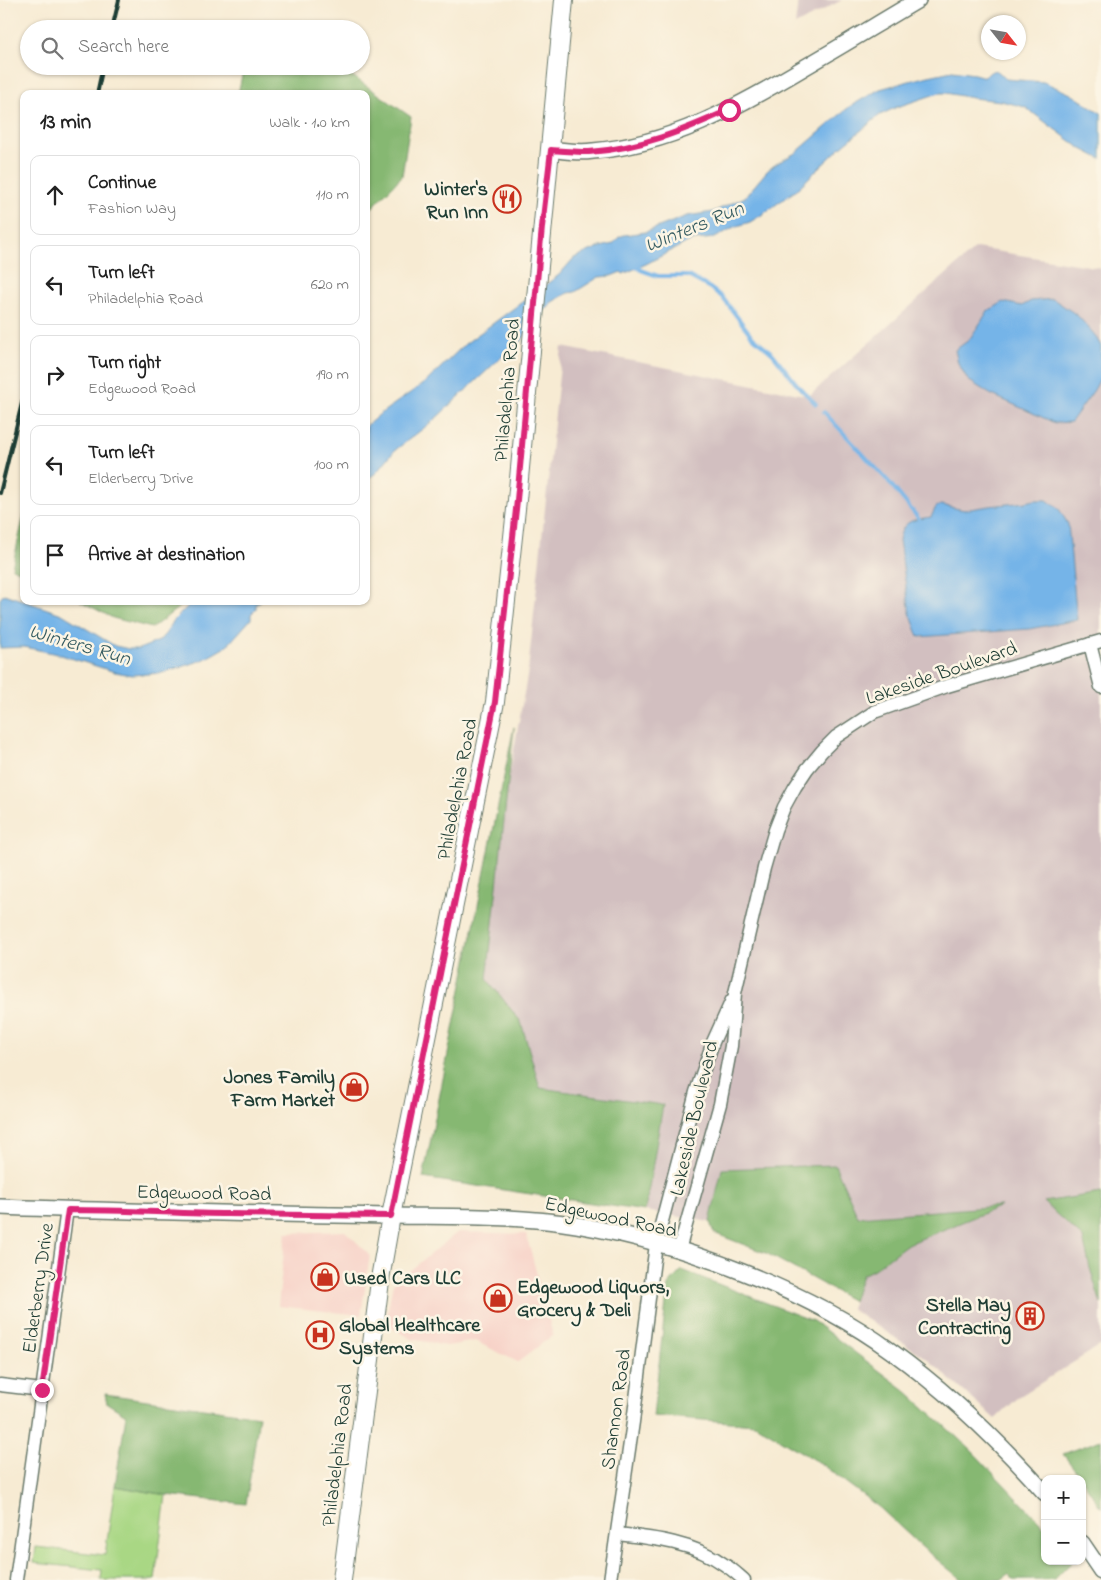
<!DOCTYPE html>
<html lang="en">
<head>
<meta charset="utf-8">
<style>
	:root { --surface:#fff; --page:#f2f2f2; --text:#222; --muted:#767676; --line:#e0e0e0 }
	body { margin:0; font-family:"Indie Flower",sans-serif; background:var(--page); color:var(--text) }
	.controls { position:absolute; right:15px; bottom:15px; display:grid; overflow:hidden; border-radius:10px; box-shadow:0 1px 4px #0004 }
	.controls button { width:45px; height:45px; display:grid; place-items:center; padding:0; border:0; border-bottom:1px solid var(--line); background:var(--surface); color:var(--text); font:25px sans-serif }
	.compass { position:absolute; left:981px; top:15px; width:45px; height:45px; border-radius:50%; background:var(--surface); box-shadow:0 1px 4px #0004; rotate:121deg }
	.stop { position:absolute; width:15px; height:15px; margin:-11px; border:4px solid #db2777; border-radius:50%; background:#fff }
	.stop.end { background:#db2777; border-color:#fff; box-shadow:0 1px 5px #0008 }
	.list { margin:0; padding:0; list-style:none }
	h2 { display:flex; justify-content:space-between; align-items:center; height:65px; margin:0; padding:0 20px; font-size:21px }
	h2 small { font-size:16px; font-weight:400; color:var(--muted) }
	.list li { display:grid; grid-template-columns:32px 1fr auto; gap:15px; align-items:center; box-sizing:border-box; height:80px; margin:0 10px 10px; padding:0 10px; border:1px solid var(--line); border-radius:10px }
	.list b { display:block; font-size:19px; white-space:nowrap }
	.list p { margin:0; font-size:16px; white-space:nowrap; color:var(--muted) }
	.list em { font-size:16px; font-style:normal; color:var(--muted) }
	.icon { flex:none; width:28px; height:28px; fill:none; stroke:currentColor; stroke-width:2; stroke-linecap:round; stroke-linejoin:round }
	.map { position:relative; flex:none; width:1101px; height:1580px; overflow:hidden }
	.search { position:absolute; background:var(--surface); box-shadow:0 1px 4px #0004; left:20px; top:20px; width:350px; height:55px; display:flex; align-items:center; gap:12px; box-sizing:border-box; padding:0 18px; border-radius:28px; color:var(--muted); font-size:19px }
	.panel { position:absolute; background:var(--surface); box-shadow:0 1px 4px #0004; left:20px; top:90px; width:350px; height:515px; border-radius:10px }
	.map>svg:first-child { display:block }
</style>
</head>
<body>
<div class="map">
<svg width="1101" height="1580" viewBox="0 0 1101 1580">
	<rect width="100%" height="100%" fill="#fcf5e5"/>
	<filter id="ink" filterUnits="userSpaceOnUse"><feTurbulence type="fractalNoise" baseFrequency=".02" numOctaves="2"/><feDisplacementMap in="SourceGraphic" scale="10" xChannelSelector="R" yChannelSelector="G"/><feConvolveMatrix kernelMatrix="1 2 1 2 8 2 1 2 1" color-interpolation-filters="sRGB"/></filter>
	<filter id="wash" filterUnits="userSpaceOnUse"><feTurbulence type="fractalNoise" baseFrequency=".0096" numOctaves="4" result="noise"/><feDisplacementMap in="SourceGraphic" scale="20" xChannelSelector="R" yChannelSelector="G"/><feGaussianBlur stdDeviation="1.12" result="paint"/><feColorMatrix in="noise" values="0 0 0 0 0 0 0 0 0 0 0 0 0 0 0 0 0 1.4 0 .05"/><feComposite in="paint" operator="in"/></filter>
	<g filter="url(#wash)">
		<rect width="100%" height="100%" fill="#f7ebd3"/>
		<g fill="#f7d1c7">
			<polygon points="345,1231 370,1255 361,1315 278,1306 286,1233"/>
			<polygon points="458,1232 526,1234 553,1335 518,1362 475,1341 447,1346 412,1339 385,1324 393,1284"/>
		</g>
		<g fill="#d2bfc0">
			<polygon points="798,0 842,0 795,25"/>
			<polygon points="976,248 1101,268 1101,1197 1044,1202 1083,1238 1101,1302 1101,1345 1020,1396 995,1419 925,1357 851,1309 862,1275 874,1269 906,1245 999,1206 858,1217 722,1169 710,1222 645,1211 663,1105 527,1086 475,968 528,671 562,347 809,396"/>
		</g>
		<polygon fill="#a9d784" stroke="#648a5c" points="115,1486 166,1495 155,1580 101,1580 102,1570 34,1563 36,1547 105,1555"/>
		<g fill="#86b872" stroke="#527a53">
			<polygon points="244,66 338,66 411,117 402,176 366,214 366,94 238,94"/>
			<polygon points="24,515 24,573 12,568"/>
			<polygon points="80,601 187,601 152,628 113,618"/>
			<polygon points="514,727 487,979 521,1022 540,1088 663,1105 645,1211 423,1178"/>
			<polygon points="835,1165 858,1217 1001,1206 906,1245 874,1269 862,1275 853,1301 768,1254 714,1233 710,1222 722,1169"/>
			<polygon points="1101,1193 1101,1304 1090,1268 1083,1238 1043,1202"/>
			<polygon points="682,1270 813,1321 905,1390 971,1450 1039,1521 1045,1528 1045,1561 1070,1561 1071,1563 1054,1580 1014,1580 1008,1574 1001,1580 962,1580 923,1548 880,1508 824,1466 755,1424 653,1416 668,1285"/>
			<polygon points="105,1394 259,1416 246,1504 167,1495 115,1486 126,1415 107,1403"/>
			<polygon points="1101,1440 1101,1508 1082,1479 1063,1454"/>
		</g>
		<g fill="#75b4e8" stroke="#4a788e">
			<path d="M952,71L974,74L985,77C996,65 998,72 1006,79L1044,82L1071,94L1101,113V159L1080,148L1025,107L1001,101L972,98L946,93H939L897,107L880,115L841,147L795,191L760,216L750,222L734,227L715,238L694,240L688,242L646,264L623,274L621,272L611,276L599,277L575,292L568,293L552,302L549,307L539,314L520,343L510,349L433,421L394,451L376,473L366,480V426L380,414L427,381L465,344L559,275L574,258L597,248L613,244L619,237L624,235L646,232L687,216L713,212L745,197L767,171L776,164L797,152L849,107L880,89L924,77Z"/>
			<polygon points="1053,299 1077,315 1094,334 1101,346 1101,377 1094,390 1071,422 1055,423 990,394 968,380 958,363 955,350 969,340 981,322 987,312 1003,302 1022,306 1031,301"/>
			<path d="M1035,500H1047L1059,509L1068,524L1077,620L1029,629L919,637L910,613L899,540C903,520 912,520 931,517L936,507L941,505L964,510L990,506L1026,502Z"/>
			<polygon points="4,594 62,614 115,646 129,649 139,649 159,641 166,633 174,620 193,601 261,601 256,604 256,609 251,614 251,619 227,646 203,660 162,673 132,675 115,672 58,654 24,647 0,648 0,599"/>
		</g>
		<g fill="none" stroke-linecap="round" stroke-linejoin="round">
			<g stroke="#75b4e8" stroke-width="4">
				<polyline points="636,265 641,270 658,276 688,276 710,288 722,297 751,335 773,354 800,388 816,404"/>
				<polyline points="824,412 888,481 919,519"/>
			</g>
		</g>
	</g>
	<g filter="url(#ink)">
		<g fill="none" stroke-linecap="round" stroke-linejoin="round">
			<g stroke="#6b7a6c" stroke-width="15">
				<g id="minor">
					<polyline points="1090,644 1101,687"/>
					<polyline points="679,1250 720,1104 731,1046 735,993 764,868 775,830 784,807 795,787 807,769 822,751 836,737 874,712 947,686 1101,641"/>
					<polyline points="0,1385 42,1390"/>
					<path d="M617,1534C654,1538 695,1543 725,1565C732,1569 738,1575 744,1580"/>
					<polyline points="16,1580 67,1209"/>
					<polyline points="610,1580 633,1422 656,1244 696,1092 713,1042 732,1000"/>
				</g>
			</g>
			<g stroke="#6b7a6c" stroke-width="18">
				<g id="tertiary">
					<path d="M551,149C565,151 579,153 593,151C669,145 736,108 800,70C840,47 879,23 918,0"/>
					<path d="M0,1207C130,1212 261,1214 391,1216C453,1217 516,1215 577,1225C681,1243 806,1289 891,1351C948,1392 998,1440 1045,1493"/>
					<polyline points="1082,1543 1101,1571"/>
				</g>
			</g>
			<g stroke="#6b7a6c" stroke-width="20">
				<polyline id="secondary" points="342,1580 381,1273 391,1216 495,702 517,500 564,0"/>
			</g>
			<use href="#minor" stroke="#fff" stroke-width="12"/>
			<use href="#tertiary" stroke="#fff" stroke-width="15"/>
			<use href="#secondary" stroke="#fff" stroke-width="18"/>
			<g stroke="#1f3d34" stroke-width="4">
				<polyline points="112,29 119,0"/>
				<polyline points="97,94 103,66"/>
				<polyline points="0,493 24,395"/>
			</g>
		</g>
	</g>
	<g fill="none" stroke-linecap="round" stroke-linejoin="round" filter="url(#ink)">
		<path stroke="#db2777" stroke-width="6" d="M42,1390L68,1210C121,1210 174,1213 227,1214C282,1215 336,1215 391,1216L495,702L517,500L542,227L551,150C564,151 576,152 589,152C639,149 685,130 729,110"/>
	</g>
	<defs>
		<g id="restaurant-ring" transform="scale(1.4375)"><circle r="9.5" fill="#fcf5e5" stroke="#c8321e" stroke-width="1.5"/><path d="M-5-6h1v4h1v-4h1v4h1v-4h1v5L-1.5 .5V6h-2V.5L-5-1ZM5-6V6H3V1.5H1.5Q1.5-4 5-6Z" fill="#c8321e"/></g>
		<g id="shop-ring" transform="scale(1.4375)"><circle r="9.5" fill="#fcf5e5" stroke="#c8321e" stroke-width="1.5"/><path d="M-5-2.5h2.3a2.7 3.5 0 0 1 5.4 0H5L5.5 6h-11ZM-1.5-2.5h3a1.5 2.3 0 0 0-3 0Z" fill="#c8321e"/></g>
		<g id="building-ring" transform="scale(1.4375)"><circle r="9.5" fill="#fcf5e5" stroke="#c8321e" stroke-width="1.5"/><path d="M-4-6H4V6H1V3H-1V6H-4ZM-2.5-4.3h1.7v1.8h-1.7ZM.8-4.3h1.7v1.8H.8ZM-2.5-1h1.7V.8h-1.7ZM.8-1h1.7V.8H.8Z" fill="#c8321e"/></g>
		<g id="hospital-ring" transform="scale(1.4375)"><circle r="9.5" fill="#fcf5e5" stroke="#c8321e" stroke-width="1.5"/><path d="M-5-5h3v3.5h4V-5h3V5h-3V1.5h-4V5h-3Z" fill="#c8321e"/></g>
	</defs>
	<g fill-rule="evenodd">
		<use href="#restaurant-ring" x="507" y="199"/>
		<use href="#shop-ring" x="354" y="1087"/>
		<use href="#shop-ring" x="325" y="1277"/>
		<use href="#shop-ring" x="498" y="1298"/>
		<use href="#building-ring" x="1030" y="1316"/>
		<use href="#hospital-ring" x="320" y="1335"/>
	</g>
	<g text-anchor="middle" stroke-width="5" stroke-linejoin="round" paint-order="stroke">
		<g font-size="20" font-weight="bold" fill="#1f3d34" stroke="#fcf5e5" text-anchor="end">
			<text x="488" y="195">Winter's<tspan x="488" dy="23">Run Inn</tspan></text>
			<text x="335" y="1083">Jones Family<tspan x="335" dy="23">Farm Market</tspan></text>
			<text x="344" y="1284" text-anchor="start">Used Cars LLC</text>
			<text x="517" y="1293" text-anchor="start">Edgewood Liquors,<tspan x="517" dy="23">Grocery &amp; Deli</tspan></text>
			<text x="1011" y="1311">Stella May<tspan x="1011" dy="23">Contracting</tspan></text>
			<text x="339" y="1331" text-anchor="start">Global Healthcare<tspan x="339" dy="23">Systems</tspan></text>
		</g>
		<g font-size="20" fill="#1f3d34" stroke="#fcf5e5">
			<text transform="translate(506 390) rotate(-85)" y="7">Philadelphia Road</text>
			<text transform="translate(941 672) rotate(-19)" y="7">Lakeside Boulevard</text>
			<text transform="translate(456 789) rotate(-79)" y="7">Philadelphia Road</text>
			<text transform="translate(693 1118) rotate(-77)" y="7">Lakeside Boulevard</text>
			<text transform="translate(204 1192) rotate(1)" y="7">Edgewood Road</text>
			<text transform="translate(611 1216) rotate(12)" y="7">Edgewood Road</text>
			<text transform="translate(37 1288) rotate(-82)" y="7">Elderberry Drive</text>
			<text transform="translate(615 1409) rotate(-82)" y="7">Shannon Road</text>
			<text transform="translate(336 1455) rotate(-83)" y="7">Philadelphia Road</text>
		</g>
		<g font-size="21" font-style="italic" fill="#345b61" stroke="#fcf5e5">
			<text transform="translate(694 226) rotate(-22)" y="7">Winters Run</text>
			<text transform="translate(80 644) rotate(16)" y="7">Winters Run</text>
		</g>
	</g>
</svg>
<div class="controls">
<button>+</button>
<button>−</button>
</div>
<svg class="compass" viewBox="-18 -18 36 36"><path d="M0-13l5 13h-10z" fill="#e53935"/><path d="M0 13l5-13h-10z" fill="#767676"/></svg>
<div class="stop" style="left:729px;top:110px"></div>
<div class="stop end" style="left:42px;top:1390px"></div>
<div class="search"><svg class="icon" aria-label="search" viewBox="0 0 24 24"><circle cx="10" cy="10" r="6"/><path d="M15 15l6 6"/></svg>Search here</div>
<section class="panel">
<h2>13 min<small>Walk · 1.0 km</small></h2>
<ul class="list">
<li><svg class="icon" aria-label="ahead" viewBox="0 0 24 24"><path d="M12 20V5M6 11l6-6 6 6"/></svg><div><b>Continue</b><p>Fashion Way</p></div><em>110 m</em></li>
<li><svg class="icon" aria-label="left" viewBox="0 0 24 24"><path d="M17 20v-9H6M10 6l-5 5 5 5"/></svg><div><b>Turn left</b><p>Philadelphia Road</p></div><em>620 m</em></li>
<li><svg class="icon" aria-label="right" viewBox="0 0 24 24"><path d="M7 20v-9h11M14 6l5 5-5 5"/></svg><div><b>Turn right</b><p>Edgewood Road</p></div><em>190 m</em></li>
<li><svg class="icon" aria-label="left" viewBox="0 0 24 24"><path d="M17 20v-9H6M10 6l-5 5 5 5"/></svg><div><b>Turn left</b><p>Elderberry Drive</p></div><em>100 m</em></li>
<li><svg class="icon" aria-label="arrive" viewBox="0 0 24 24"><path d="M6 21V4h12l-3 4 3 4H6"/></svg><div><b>Arrive at destination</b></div></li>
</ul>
</section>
</div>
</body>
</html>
